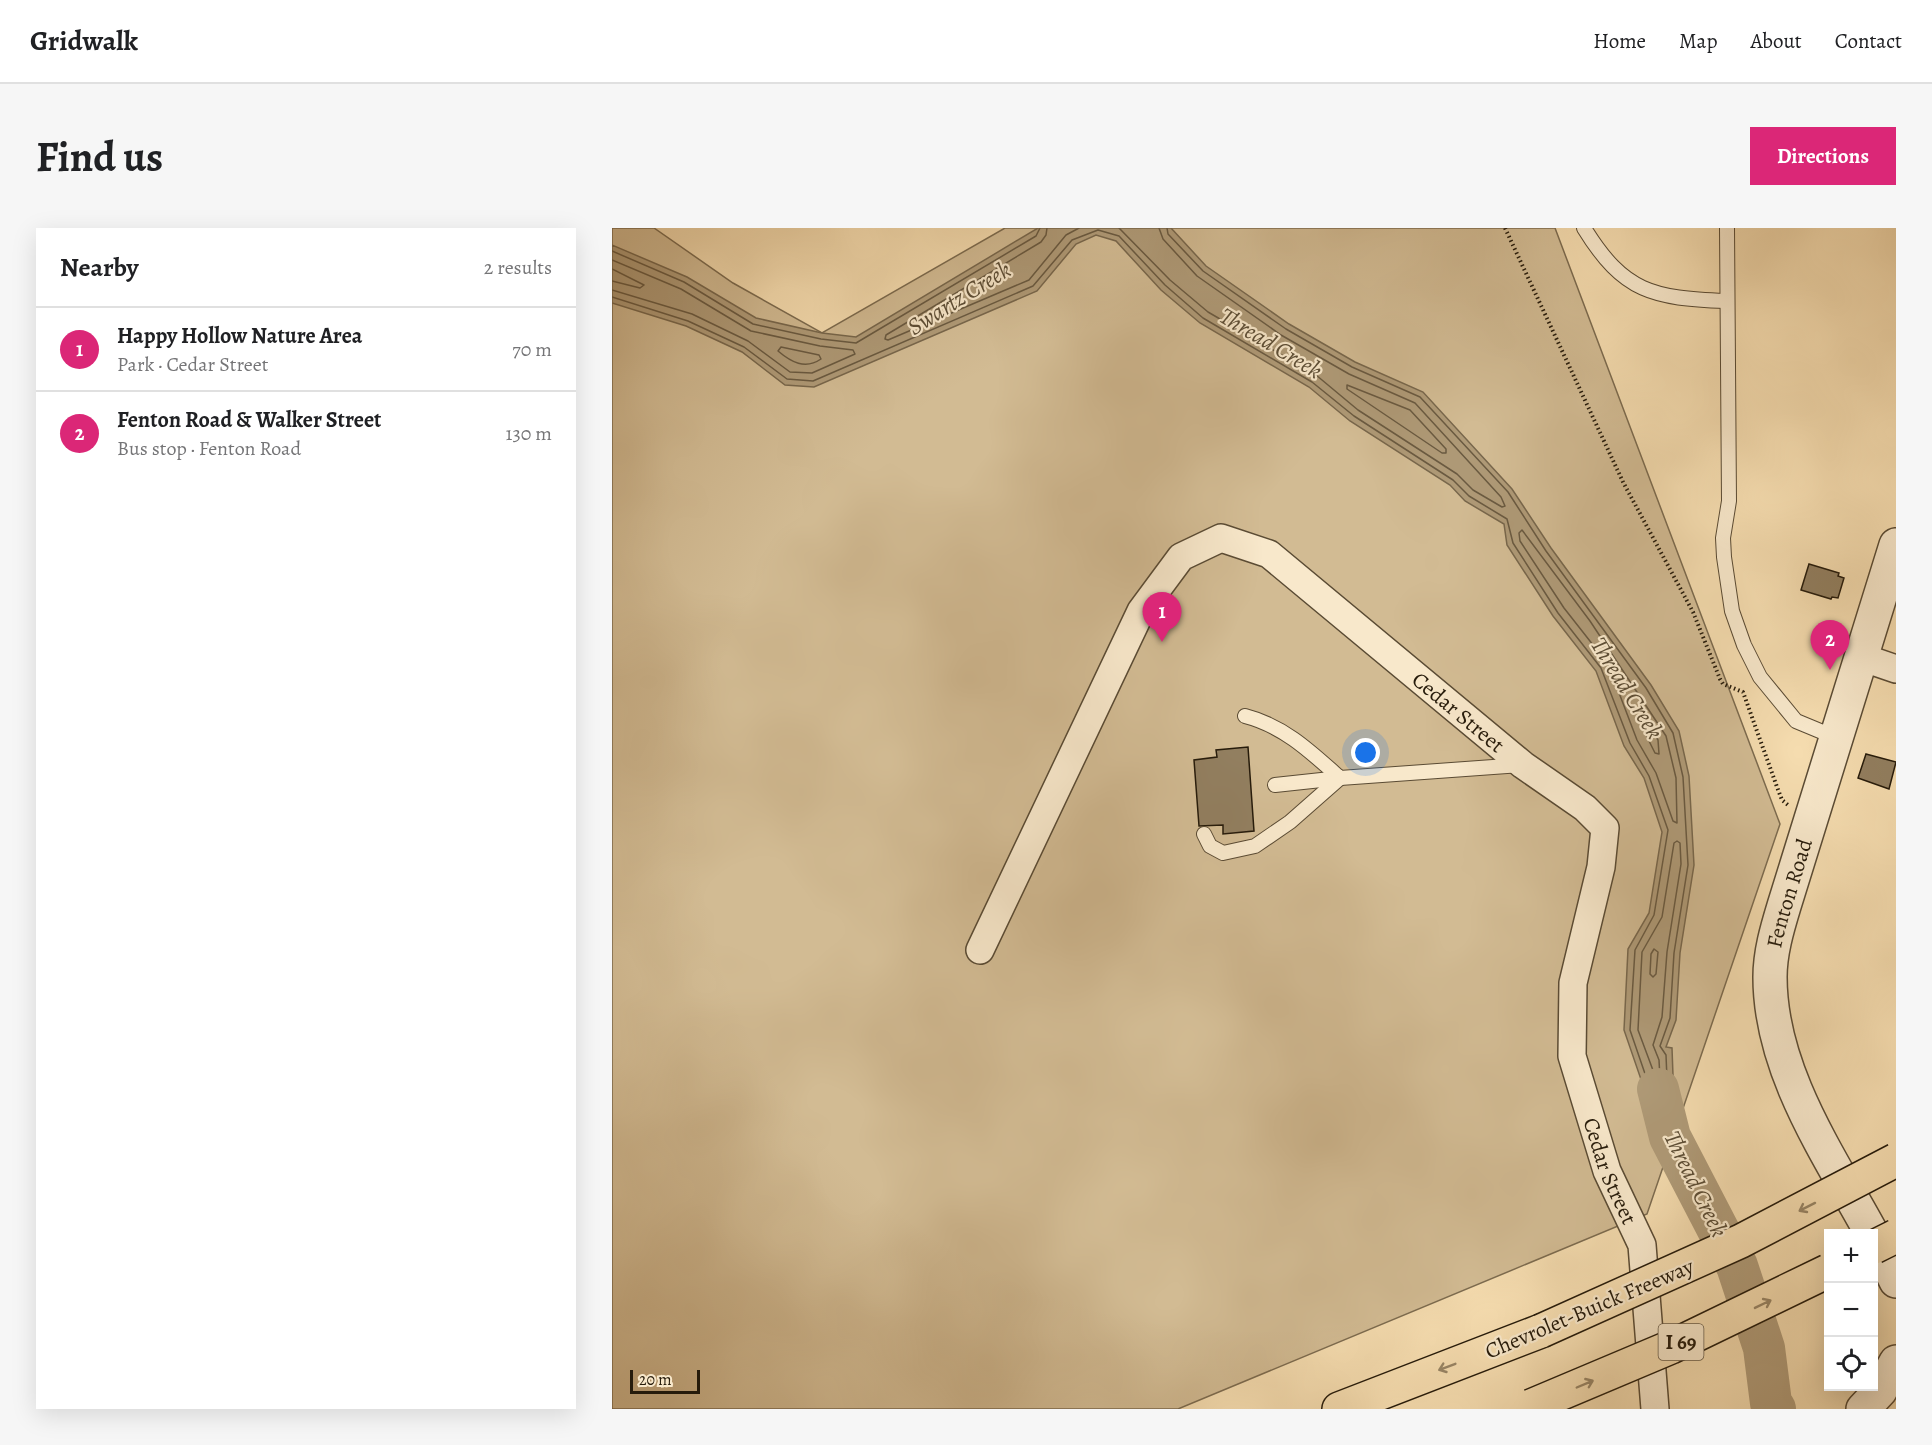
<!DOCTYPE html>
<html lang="en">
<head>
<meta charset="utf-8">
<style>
	:root { --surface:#fff; --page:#f6f6f6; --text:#202124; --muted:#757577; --line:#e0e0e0; --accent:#db2777 }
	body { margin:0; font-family:Alegreya,serif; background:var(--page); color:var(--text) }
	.controls { position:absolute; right:18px; bottom:18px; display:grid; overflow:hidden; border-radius:0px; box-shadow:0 6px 24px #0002 }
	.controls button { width:54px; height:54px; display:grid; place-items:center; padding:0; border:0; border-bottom:2px solid var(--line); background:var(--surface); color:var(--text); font:30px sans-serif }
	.scale { position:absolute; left:18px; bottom:15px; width:70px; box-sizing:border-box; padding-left:6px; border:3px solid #261b0b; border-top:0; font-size:16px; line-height:21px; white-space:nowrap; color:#261b0b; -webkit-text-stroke:4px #f8e8cb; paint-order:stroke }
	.you { position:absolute; left:754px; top:525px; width:21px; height:21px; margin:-15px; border:4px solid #fff; border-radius:50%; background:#1a73e8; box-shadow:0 0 0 9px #1a73e833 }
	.badge { display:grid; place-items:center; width:39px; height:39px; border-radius:50%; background:var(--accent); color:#fff; font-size:20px; font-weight:700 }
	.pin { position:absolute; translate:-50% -50px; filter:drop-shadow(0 2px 3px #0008) }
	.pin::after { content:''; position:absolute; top:32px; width:21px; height:18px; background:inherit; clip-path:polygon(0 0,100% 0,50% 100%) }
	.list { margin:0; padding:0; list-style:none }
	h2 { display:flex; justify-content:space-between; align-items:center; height:78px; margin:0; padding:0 24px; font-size:26px }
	h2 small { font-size:20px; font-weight:400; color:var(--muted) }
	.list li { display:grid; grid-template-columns:39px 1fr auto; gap:18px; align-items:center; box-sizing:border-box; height:84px; padding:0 24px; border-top:2px solid var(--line) }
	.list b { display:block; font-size:22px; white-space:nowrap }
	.list p { margin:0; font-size:20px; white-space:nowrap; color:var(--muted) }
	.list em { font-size:20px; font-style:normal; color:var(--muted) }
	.icon { flex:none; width:33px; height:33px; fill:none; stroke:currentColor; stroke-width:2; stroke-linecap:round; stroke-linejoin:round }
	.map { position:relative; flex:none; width:1284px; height:1181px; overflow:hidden; border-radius:0px }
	header { display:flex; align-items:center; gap:36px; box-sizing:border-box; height:84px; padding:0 30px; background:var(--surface); border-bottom:2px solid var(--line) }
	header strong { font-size:28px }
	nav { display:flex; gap:33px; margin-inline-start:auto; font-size:21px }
	.intro { display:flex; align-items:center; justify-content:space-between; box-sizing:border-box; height:144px; padding:0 36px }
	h1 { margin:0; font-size:42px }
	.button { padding:15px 27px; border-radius:0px; background:var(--accent); color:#fff; font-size:21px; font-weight:700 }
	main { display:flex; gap:36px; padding:0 36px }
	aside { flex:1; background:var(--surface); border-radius:0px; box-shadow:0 6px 24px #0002 }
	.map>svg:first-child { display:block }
</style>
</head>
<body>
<header>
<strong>Gridwalk</strong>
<nav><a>Home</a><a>Map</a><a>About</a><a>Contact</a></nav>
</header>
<div class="intro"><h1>Find us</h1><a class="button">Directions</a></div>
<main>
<aside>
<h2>Nearby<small>2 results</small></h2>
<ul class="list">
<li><span class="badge">1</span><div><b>Happy Hollow Nature Area</b><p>Park · Cedar Street</p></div><em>70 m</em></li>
<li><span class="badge">2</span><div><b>Fenton Road &amp; Walker Street</b><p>Bus stop · Fenton Road</p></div><em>130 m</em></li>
</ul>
</aside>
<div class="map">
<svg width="1284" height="1181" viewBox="0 0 1284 1181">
	<rect width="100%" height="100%" fill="#f5dcaf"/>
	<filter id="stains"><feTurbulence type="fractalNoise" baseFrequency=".00333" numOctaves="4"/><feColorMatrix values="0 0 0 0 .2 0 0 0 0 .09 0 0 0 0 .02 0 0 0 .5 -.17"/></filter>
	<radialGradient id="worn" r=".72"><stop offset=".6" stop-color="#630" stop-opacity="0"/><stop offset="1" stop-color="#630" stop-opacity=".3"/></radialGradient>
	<polygon fill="#d2bb93" stroke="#7c6b4f" stroke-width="1.5" points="0,0 42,0 121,55 210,105 393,0 943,0 1168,596 1035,986 566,1181 0,1181"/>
	<polygon fill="#af9a77" stroke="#78674c" stroke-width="1.5" points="426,0 559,0 594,38 677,96 743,134 811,164 900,261 939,320 1039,457 1067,503 1077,548 1082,637 1068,725 1064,792 1054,819 1060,820 1062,875 1070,888 1056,930 1012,802 1016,721 1037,685 1050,604 1032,550 1012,518 984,443 941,388 895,317 892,296 853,273 838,257 738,193 697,159 588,95 549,62 504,13 484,7 464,16 425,63 202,159 173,157 130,124 74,98 0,75 0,17 75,49 144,90 210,105 244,109"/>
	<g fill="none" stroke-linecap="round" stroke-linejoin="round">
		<g stroke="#6a5a41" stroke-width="1.5">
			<polyline points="435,0 434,7 429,14 274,107 273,111 276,112 417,52 454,7 467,0"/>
			<polyline points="507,0 558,52 596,84 704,147 746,182 845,246 861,262 890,279 893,278 889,269 803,175 737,146 669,107 585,48 551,11 547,0"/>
			<polyline points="0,23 72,54 141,96 209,111 244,115 424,8 428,0"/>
			<polyline points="0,32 69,61 139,103 208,118 241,122 243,126 200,145 178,144 136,113 80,86 0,62"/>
			<polyline points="0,41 32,57 28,60 0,53"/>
			<polyline points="0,69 76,93 132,119 175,151 201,153 421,58 460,12 486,2 507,8 553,57 591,90 700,154 742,188 841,252 857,268 895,291 901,315 946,385 989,440 1018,515 1037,548 1056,602 1042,687 1023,722 1018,802 1053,904 1057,905 1063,889 1056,876 1054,827 1048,818 1058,790 1062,725 1076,637 1071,549 1061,505 1034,460 934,323 896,264 808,169 740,139 674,101 591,43 556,6 555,0"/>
			<path d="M169,119L207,127L209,131C193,142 179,134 166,123Z"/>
			<polygon points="735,157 798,182 834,221 834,225 830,225 735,161"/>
			<polygon points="910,302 978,393 1054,508 1064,550 1065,595 1061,593 1044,545 1025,512 996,436 952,380 908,313 907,305"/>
			<polygon points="1028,488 1032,489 1046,512 1047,526 1043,525 1026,491"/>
			<polygon points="1065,613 1068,615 1069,636 1055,724 1050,789 1041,817 1047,832 1048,851 1045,853 1026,802 1030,724 1050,689 1062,615"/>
			<polygon points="1042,721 1046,724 1044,746 1041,749 1038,746 1039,726"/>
		</g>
		<polyline stroke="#af9a77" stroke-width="42" points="1046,861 1058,909 1125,1038 1152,1120 1159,1175 1163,1181"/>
	</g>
	<g fill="#927f60" stroke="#261b0b" stroke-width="1.5">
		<polygon points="1197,336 1227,345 1226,348 1232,350 1226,370 1220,369 1219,371 1189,362"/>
		<polygon points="636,519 642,603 611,606 611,597 587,598 582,532 605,529 604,522"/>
		<polygon points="1254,526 1284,534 1277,561 1246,550"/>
	</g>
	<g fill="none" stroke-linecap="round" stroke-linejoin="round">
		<g stroke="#5a4b34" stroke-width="16">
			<g id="service">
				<path d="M972,0C1012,65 1041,70 1114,73"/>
				<polyline points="1115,0 1117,273 1111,310 1112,329 1120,383 1132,417 1148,449 1184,493 1225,510"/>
				<path d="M633,488C672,498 699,524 728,550L909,537"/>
				<polyline points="663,557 728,550"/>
				<polyline points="592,606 598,618 611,625 643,618 678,594 728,550"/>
			</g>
		</g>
		<g stroke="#5a4b34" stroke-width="30">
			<g id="minor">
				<polyline points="1249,429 1284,441"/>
				<path id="s1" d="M368,722L529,383L569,329L609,310L657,326L911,537L973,580L993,600L989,639L961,755L960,828L995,943L1030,1017L1043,1181"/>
			</g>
		</g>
		<g stroke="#5a4b34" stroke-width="36">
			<g id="tertiary">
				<path id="s2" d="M1260,1006C1217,927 1158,843 1158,749C1158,725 1165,701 1172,678L1284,317"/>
				<polyline points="1262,1008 1284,1053"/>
				<polyline points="1251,1181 1268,1163 1284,1134"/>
			</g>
		</g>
		<g stroke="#261b0b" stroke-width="36">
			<polyline id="motorway" points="727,1181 929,1103"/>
		</g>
		<polyline stroke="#261b0b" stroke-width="4" stroke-dasharray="1.5 3" stroke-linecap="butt" points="893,0 1011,254 1081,384 1108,451 1111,456 1131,464 1165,559 1170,572 1176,577"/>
		<use href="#service" stroke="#f8e8cb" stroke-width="14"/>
		<use href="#minor" stroke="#f8e8cb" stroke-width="27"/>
		<use href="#tertiary" stroke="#f8e8cb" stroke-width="33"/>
		<use href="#motorway" stroke="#f5dcaf" stroke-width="33"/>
		<g stroke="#261b0b" stroke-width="36" stroke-linecap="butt">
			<g id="motorway-bridge">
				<polyline points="1262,1019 1284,1008"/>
				<polyline points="929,1103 1129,1013 1284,932"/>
				<polyline points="919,1178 1059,1119 1216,1043"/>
			</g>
		</g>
		<use href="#motorway-bridge" stroke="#f5dcaf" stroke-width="33"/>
	</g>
	<defs><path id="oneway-shaft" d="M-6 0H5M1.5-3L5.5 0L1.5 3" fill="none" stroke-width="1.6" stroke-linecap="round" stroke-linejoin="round" transform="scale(1.5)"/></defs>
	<g stroke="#988565">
		<use href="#oneway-shaft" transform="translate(1195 979) rotate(153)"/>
		<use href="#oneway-shaft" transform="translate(1151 1076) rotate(-26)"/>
		<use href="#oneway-shaft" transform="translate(835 1139) rotate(159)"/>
		<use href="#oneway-shaft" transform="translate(973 1156) rotate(-23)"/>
	</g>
	<g text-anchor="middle" stroke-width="4.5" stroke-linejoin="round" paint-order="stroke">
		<rect fill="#f8e8cb" stroke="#655845" stroke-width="1.5" x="1046.5" y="1096" width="45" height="36" rx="4.5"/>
		<g font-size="21" font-weight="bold" fill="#261b0b">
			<text x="1069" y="1121">I 69</text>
		</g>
		<g font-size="22" fill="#261b0b" stroke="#f8e8cb">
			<text dy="8" stroke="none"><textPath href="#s1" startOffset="784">Cedar Street</textPath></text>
			<text dy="8" stroke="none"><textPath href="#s2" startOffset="366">Fenton Road</textPath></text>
			<text dy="8" stroke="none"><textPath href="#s1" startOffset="1324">Cedar Street</textPath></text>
			<text transform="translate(977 1080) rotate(-23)" y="8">Chevrolet-Buick Freeway</text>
		</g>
		<g font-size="24" font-style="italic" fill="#5d4e36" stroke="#f8e8cb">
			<text transform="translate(347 70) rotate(-32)" y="8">Swartz Creek</text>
			<text transform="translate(659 115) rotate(31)" y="8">Thread Creek</text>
			<text transform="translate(1015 460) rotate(58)" y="8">Thread Creek</text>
			<text transform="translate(1084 956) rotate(64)" y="8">Thread Creek</text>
		</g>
	</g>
	<rect width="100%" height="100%" filter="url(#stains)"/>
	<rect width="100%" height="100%" fill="url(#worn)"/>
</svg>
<div class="controls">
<button>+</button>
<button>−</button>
<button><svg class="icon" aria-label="locate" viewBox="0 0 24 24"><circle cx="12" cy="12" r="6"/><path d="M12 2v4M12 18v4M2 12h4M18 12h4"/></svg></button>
</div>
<div class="scale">20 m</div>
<div class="you"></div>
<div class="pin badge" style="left:550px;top:414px">1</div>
<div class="pin badge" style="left:1218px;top:442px">2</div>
</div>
</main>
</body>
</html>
